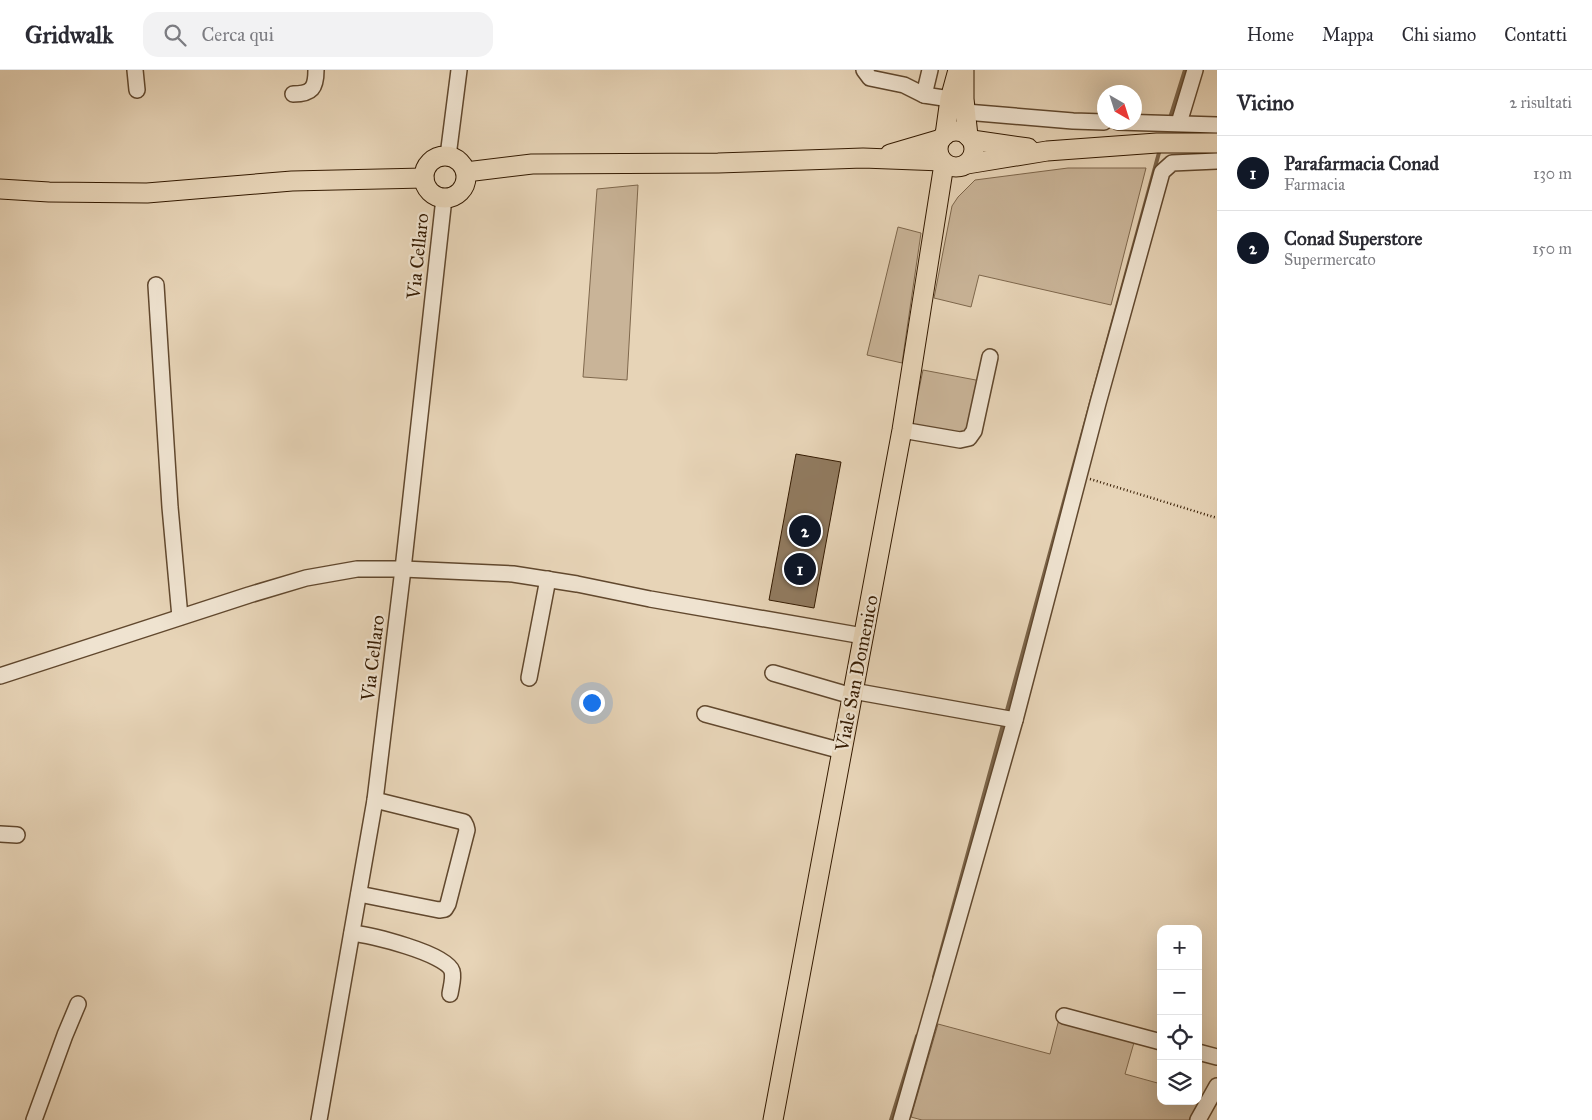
<!DOCTYPE html>
<html lang="it">
<head>
<meta charset="utf-8">
<style>
	:root { --surface:#fff; --page:#f2f2f3; --text:#2b2b33; --muted:#7c7c81; --line:#e1e1e2; --accent:#111827 }
	body { margin:0; font-family:"IM FELL Great Primer",serif; background:var(--page); color:var(--text) }
	.controls { position:absolute; right:15px; bottom:15px; display:grid; overflow:hidden; border-radius:10px; box-shadow:0 5px 20px #0002 }
	.controls button { width:45px; height:45px; display:grid; place-items:center; padding:0; border:0; border-bottom:1px solid var(--line); background:var(--surface); color:var(--text); font:25px sans-serif }
	.compass { position:absolute; left:1097px; top:15px; width:45px; height:45px; border-radius:50%; background:var(--surface); box-shadow:0 5px 20px #0002; rotate:141deg }
	.you { position:absolute; left:591px; top:632px; width:18px; height:18px; margin:-12px; border:4px solid #fff; border-radius:50%; background:#1a73e8; box-shadow:0 0 0 8px #1a73e833 }
	.badge { display:grid; place-items:center; width:32px; height:32px; border-radius:50%; background:var(--accent); color:#fff; font-size:16px; font-weight:700 }
	.pin { position:absolute; translate:-50% -50%; border:2px solid #fff; box-shadow:0 1px 5px #0006 }
	.list { margin:0; padding:0; list-style:none }
	h2 { display:flex; justify-content:space-between; align-items:center; height:65px; margin:0; padding:0 20px; font-size:21px }
	h2 small { font-size:16px; font-weight:400; color:var(--muted) }
	.list li { display:grid; grid-template-columns:32px 1fr auto; gap:15px; align-items:center; box-sizing:border-box; height:75px; padding:0 20px; border-top:1px solid var(--line) }
	.list b { display:block; font-size:19px; white-space:nowrap }
	.list p { margin:0; font-size:16px; white-space:nowrap; color:var(--muted) }
	.list em { font-size:16px; font-style:normal; color:var(--muted) }
	.icon { flex:none; width:28px; height:28px; fill:none; stroke:currentColor; stroke-width:2; stroke-linecap:round; stroke-linejoin:round }
	.map { position:relative; flex:none; width:1217px; height:1050px; overflow:hidden }
	header { display:flex; align-items:center; gap:30px; box-sizing:border-box; height:70px; padding:0 25px; background:var(--surface); border-bottom:1px solid var(--line) }
	header strong { font-size:24px }
	nav { display:flex; gap:28px; margin-inline-start:auto; font-size:18px }
	.search { width:350px; height:45px; background:var(--page); display:flex; align-items:center; gap:12px; box-sizing:border-box; padding:0 18px; border-radius:15px; color:var(--muted); font-size:19px }
	main { display:flex }
	aside { flex:1; background:var(--surface) }
	.map>svg:first-child { display:block }
</style>
</head>
<body>
<header>
<strong>Gridwalk</strong>
<div class="search"><svg class="icon" aria-label="search" viewBox="0 0 24 24"><circle cx="10" cy="10" r="6"/><path d="M15 15l6 6"/></svg>Cerca qui</div>
<nav><a>Home</a><a>Mappa</a><a>Chi siamo</a><a>Contatti</a></nav>
</header>
<main>
<div class="map">
<svg width="1217" height="1050" viewBox="0 0 1217 1050">
	<rect width="100%" height="100%" fill="#e7d4b7"/>
	<filter id="stains"><feTurbulence type="fractalNoise" baseFrequency=".004" numOctaves="4"/><feColorMatrix values="0 0 0 0 .2 0 0 0 0 .09 0 0 0 0 .02 0 0 0 .5 -.17"/></filter>
	<radialGradient id="worn" r=".72"><stop offset=".6" stop-color="#630" stop-opacity="0"/><stop offset="1" stop-color="#630" stop-opacity=".3"/></radialGradient>
	<g fill="#c9b498" stroke="#7e674c">
		<polygon points="1068,98 1146,98 1111,235 979,205 971,237 934,228 952,136 958,127 975,110"/>
		<polygon points="638,115 627,310 583,307 597,119"/>
		<polygon points="898,157 921,163 902,293 867,285"/>
		<polygon points="923,300 981,311 973,346 964,365 911,358"/>
		<polygon points="1059,949 1135,969 1125,1004 1161,1014 1161,1031 1198,1031 1198,1025 1202,1026 1189,1050 922,1050 911,1047 938,954 1050,984"/>
	</g>
	<g fill="none" stroke-linecap="round" stroke-linejoin="round">
		<g stroke="#7b6449" stroke-width="4">
			<polyline points="1169,51 1185,0"/>
			<polyline points="1006,644 1160,79"/>
			<polyline points="934,907 1004,651"/>
			<polyline points="891,1050 917,966"/>
		</g>
	</g>
	<polygon fill="#917b60" stroke="#341a01" points="796,384 841,392 814,538 769,530"/>
	<g fill="none" stroke-linecap="round" stroke-linejoin="round">
		<g stroke="#61482e" stroke-width="18">
			<g id="minor">
				<polyline points="135,0 137,20"/>
				<polyline points="864,0 870,8 904,15 924,25 950,29"/>
				<path d="M293,24C312,24 316,18 316,0"/>
				<polyline points="924,25 930,0"/>
				<polyline points="966,42 1073,51 1104,52"/>
				<polyline points="1118,52 1217,55"/>
				<polyline points="1179,53 1195,0"/>
				<polyline points="448,86 459,0"/>
				<polyline points="156,215 170,437 180,547"/>
				<polyline points="902,360 960,370 969,368 974,361 990,287"/>
				<polyline points="773,603 852,626"/>
				<polyline points="0,606 249,525 306,508 357,499 403,499 513,504 577,514 650,529 863,566"/>
				<polyline points="529,608 548,509"/>
				<polyline points="853,621 1015,650"/>
				<polyline points="705,644 842,681"/>
				<polyline points="0,764 17,765"/>
				<polyline points="359,824 439,840 445,839 448,834 467,760 466,756 464,752 375,730"/>
				<path d="M352,863C370,865 446,883 452,901C454,908 451,917 450,924"/>
				<polyline points="1064,946 1161,972"/>
				<polyline points="1198,982 1217,987"/>
				<polyline points="34,1050 65,965 78,934"/>
				<polyline points="319,1050 375,730 403,499 444,128"/>
				<polyline points="901,1050 1015,650 1098,333 1162,102 1172,93 1217,91"/>
				<polyline points="1198,1050 1217,1016"/>
			</g>
		</g>
		<g stroke="#341a01" stroke-width="21">
			<g id="major">
				<polyline points="964,0 964,29 968,66"/>
				<circle cx="956" cy="79" r="18"/>
				<polyline points="945,65 950,29 958,0"/>
				<polyline points="972,70 1028,78"/>
				<polyline points="890,84 941,69"/>
				<circle cx="445" cy="107" r="21"/>
				<polyline points="967,94 1047,81 1157,73 1217,73"/>
				<polyline points="466,102 532,94 718,93 863,88 942,91"/>
				<polyline points="0,119 49,122 147,123 292,111 424,108"/>
				<polyline points="773,1050 902,360 944,94"/>
			</g>
		</g>
		<polyline stroke="#341a01" stroke-width="2.5" stroke-dasharray="1 2.5" stroke-linecap="butt" points="1090,409 1217,448"/>
		<use href="#minor" stroke="#efe3d0" stroke-width="15"/>
		<use href="#major" stroke="#e7d4b7" stroke-width="19"/>
	</g>
	<g text-anchor="middle" stroke-width="4.5" stroke-linejoin="round" paint-order="stroke">
		<g font-size="19" fill="#341a01" stroke="#efe3d0">
			<text transform="translate(417 186) rotate(-84)" y="7">Via Cellaro</text>
			<text transform="translate(372 588) rotate(-83)" y="7">Via Cellaro</text>
			<text transform="translate(856 603) rotate(-79)" y="7">Viale San Domenico</text>
		</g>
	</g>
	<rect width="100%" height="100%" filter="url(#stains)"/>
	<rect width="100%" height="100%" fill="url(#worn)"/>
</svg>
<div class="controls">
<button>+</button>
<button>−</button>
<button><svg class="icon" aria-label="locate" viewBox="0 0 24 24"><circle cx="12" cy="12" r="6"/><path d="M12 2v4M12 18v4M2 12h4M18 12h4"/></svg></button>
<button><svg class="icon" aria-label="layers" viewBox="0 0 24 24"><path d="M12 4l9 5-9 5-9-5zM3 14l9 5 9-5"/></svg></button>
</div>
<svg class="compass" viewBox="-18 -18 36 36"><path d="M0-13l5 13h-10z" fill="#e53935"/><path d="M0 13l5-13h-10z" fill="#7c7c81"/></svg>
<div class="you"></div>
<div class="pin badge" style="left:800px;top:499px">1</div>
<div class="pin badge" style="left:805px;top:461px">2</div>
</div>
<aside>
<h2>Vicino<small>2 risultati</small></h2>
<ul class="list">
<li><span class="badge">1</span><div><b>Parafarmacia Conad</b><p>Farmacia</p></div><em>130 m</em></li>
<li><span class="badge">2</span><div><b>Conad Superstore</b><p>Supermercato</p></div><em>150 m</em></li>
</ul>
</aside>
</main>
</body>
</html>
